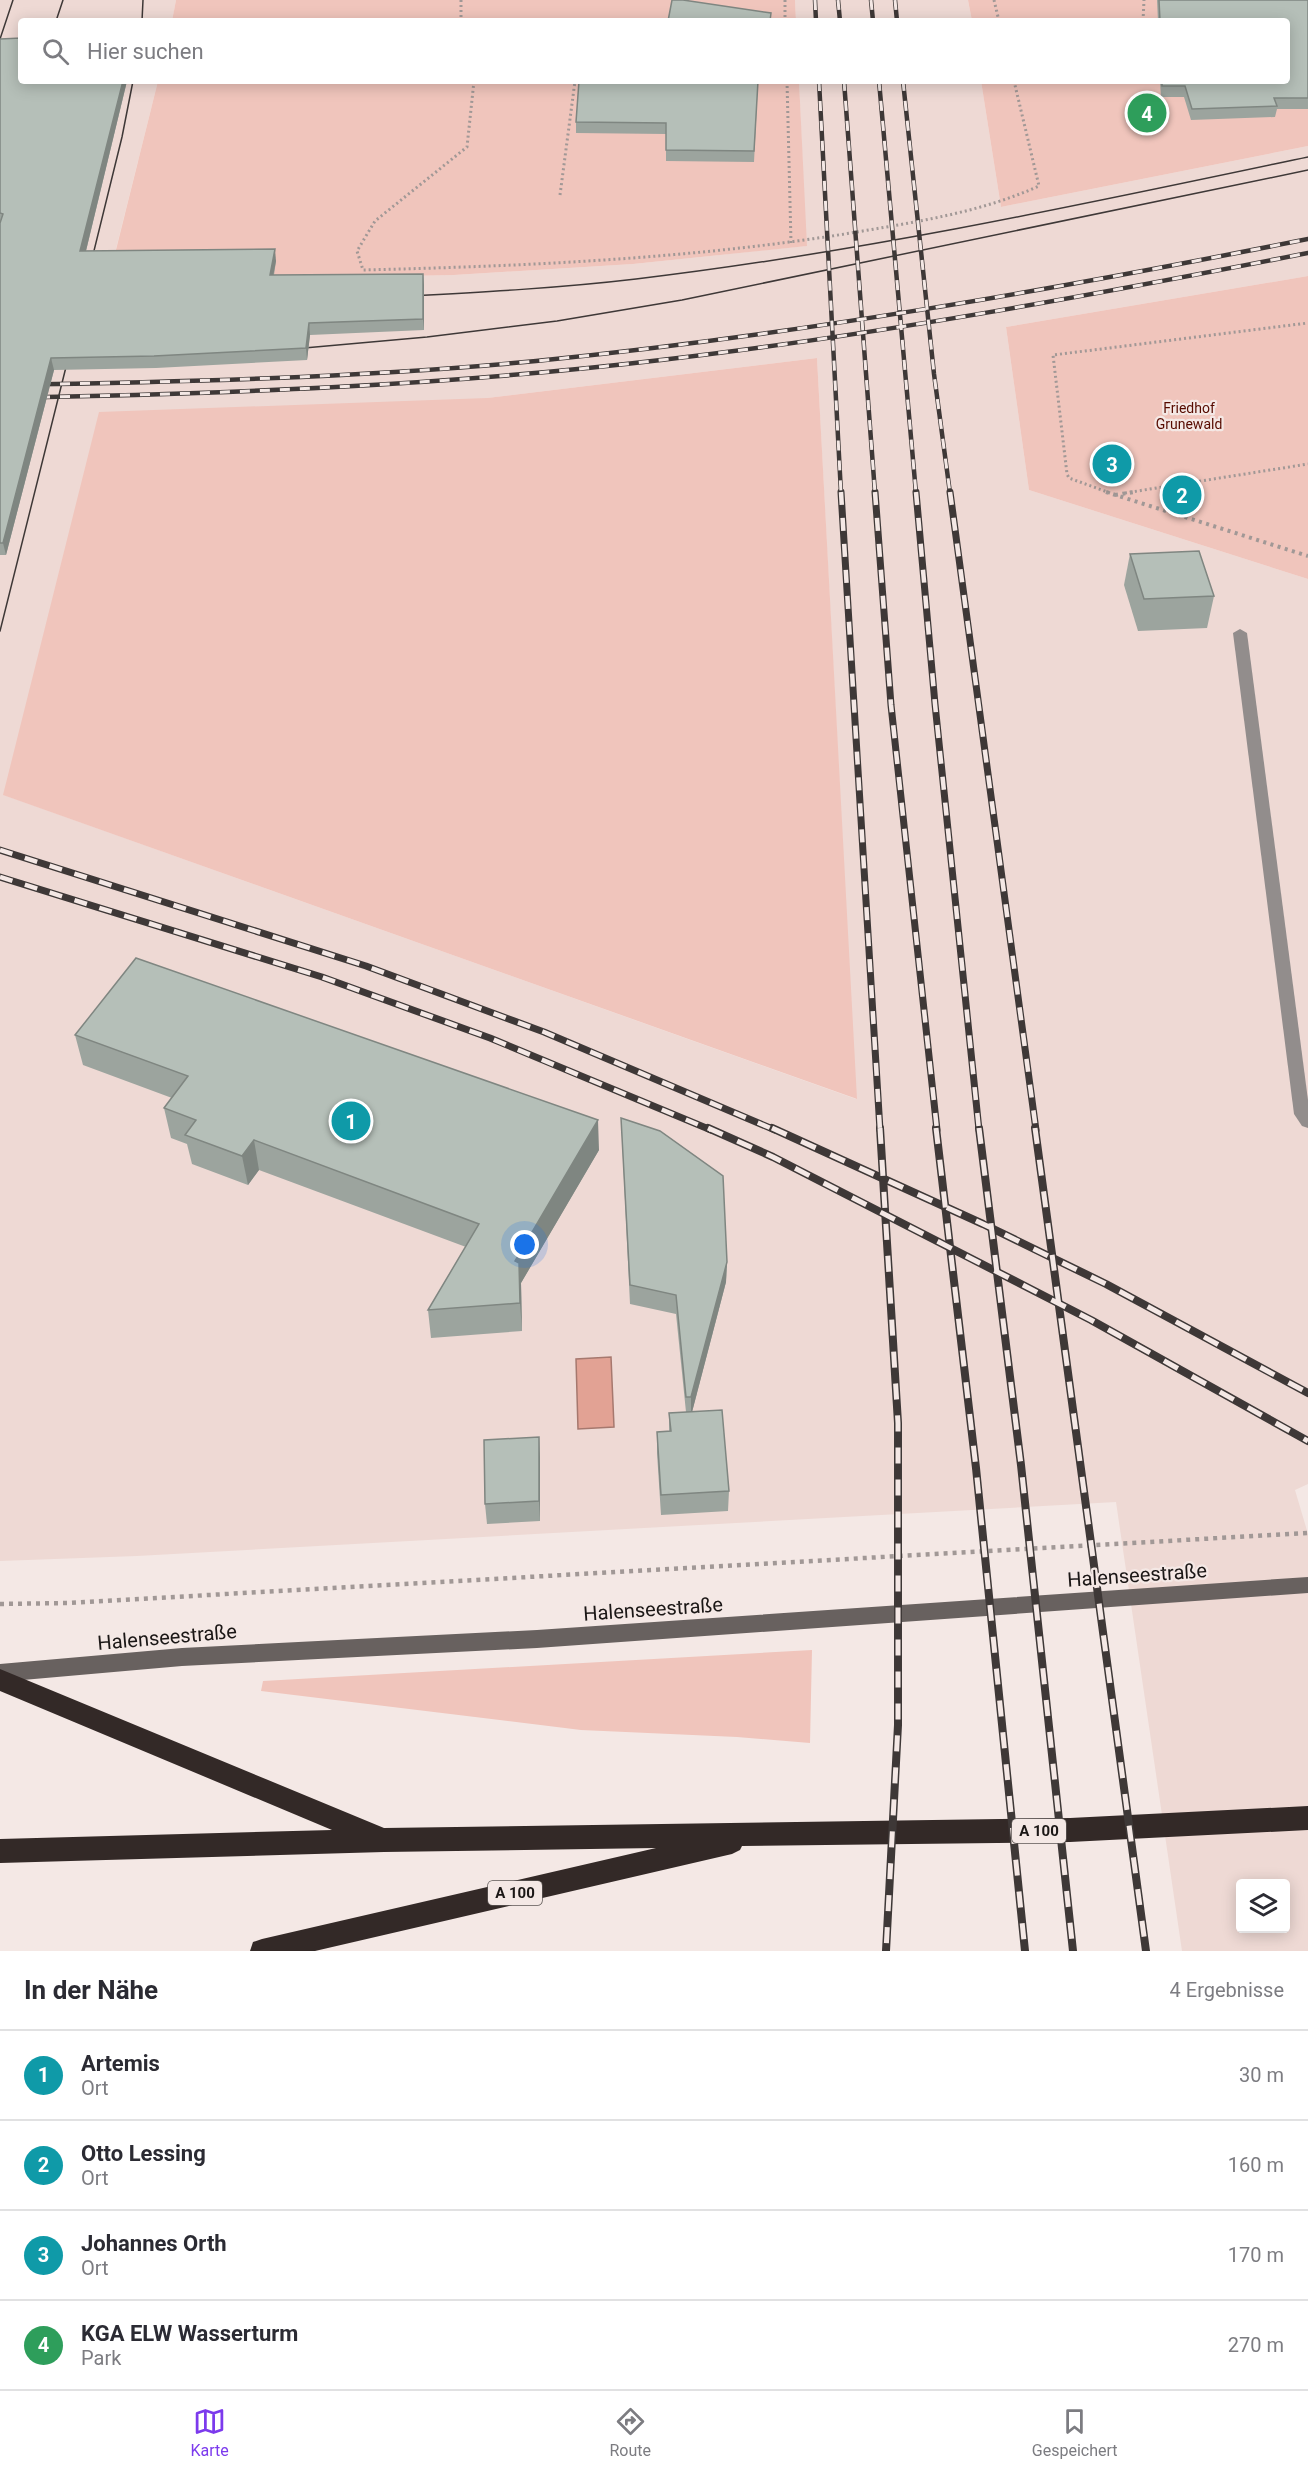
<!DOCTYPE html>
<html lang="de">
<head>
<meta charset="utf-8">
<style>
	:root { --surface:#fff; --page:#f7f7f7; --text:#2b2b33; --muted:#7c7c81; --line:#e1e1e2; --accent:#7c3aed }
	body { margin:0; font-family:Roboto,sans-serif; background:var(--page); color:var(--text) }
	.controls { position:absolute; right:18px; bottom:18px; display:grid; overflow:hidden; border-radius:6px; box-shadow:0 3px 15px #0003 }
	.controls button { width:54px; height:54px; display:grid; place-items:center; padding:0; border:0; border-bottom:2px solid var(--line); background:var(--surface); color:var(--text); font:30px sans-serif }
	.you { position:absolute; left:525px; top:1245px; width:21px; height:21px; margin:-15px; border:4px solid #fff; border-radius:50%; background:#1a73e8; box-shadow:0 0 0 9px #1a73e833 }
	.badge { display:grid; place-items:center; width:39px; height:39px; border-radius:50%; background:var(--accent); color:#fff; font-size:20px; font-weight:700 }
	.pin { position:absolute; translate:-50% -50%; border:3px solid #fff; box-shadow:0 2px 6px #0006 }
	.list { margin:0; padding:0; list-style:none }
	h2 { display:flex; justify-content:space-between; align-items:center; height:78px; margin:0; padding:0 24px; font-size:26px }
	h2 small { font-size:20px; font-weight:400; color:var(--muted) }
	.list li { display:grid; grid-template-columns:39px 1fr auto; gap:18px; align-items:center; box-sizing:border-box; height:90px; padding:0 24px; border-top:2px solid var(--line) }
	.list b { display:block; font-size:22px; white-space:nowrap }
	.list p { margin:0; font-size:20px; white-space:nowrap; color:var(--muted) }
	.list em { font-size:20px; font-style:normal; color:var(--muted) }
	.icon { flex:none; width:33px; height:33px; fill:none; stroke:currentColor; stroke-width:2; stroke-linecap:round; stroke-linejoin:round }
	.map { position:relative; flex:none; width:1308px; height:1951px; overflow:hidden }
	.search { position:absolute; background:var(--surface); box-shadow:0 3px 15px #0003; left:18px; right:18px; top:18px; height:66px; display:flex; align-items:center; gap:15px; box-sizing:border-box; padding:0 21px; border-radius:6px; color:var(--muted); font-size:22px }
	.sheet { height:438px; background:var(--surface) }
	nav { display:flex; justify-content:space-around; align-items:center; box-sizing:border-box; height:84px; border-top:2px solid var(--line); background:var(--surface); font-size:16px; color:var(--muted) }
	nav a { display:grid; justify-items:center; gap:3px }
	nav .on { color:var(--accent) }
	.map>svg:first-child { display:block }
</style>
</head>
<body>
<div class="map">
<svg width="1308" height="1951" viewBox="0 0 1308 1951">
	<rect width="100%" height="100%" fill="#f4e8e5"/>
	<g fill="#eed9d4" fill-rule="evenodd">
		<path d="M0,0H176L172,21H21V81H158L108,281L454,275L633,264L806,246L799,81H981L1001,207L1308,146V276L1006,327L1029,490L1308,579V1484L1295,1490L1308,1534V1951H1182L1116,1502L137,1556L0,1561ZM817,358L856,1099L4,795L487,398ZM1240,1884H1286V1928H1240Z"/>
		<polygon points="795,0 968,0 972,21 796,21"/>
	</g>
	<g fill="#f0c5bc">
		<polygon points="176,0 795,0 796,21 172,21"/>
		<polygon points="968,0 1308,0 1308,146 1001,207 981,81 1287,81 1287,21 972,21"/>
		<polygon points="158,81 799,81 807,246 633,264 454,275 108,282"/>
		<polygon points="1308,276 1308,579 1029,490 1006,327"/>
		<polygon points="817,358 857,1099 3,795 99,412 487,398"/>
		<polygon points="812,1650 810,1743 737,1737 581,1730 261,1691 263,1681"/>
	</g>
	<polygon fill="#e2a294" stroke="#a6786e" stroke-width="1.5" points="611,1357 614,1427 578,1429 576,1359"/>
	<g fill="none" stroke-linecap="round" stroke-linejoin="round">
		<g stroke="#a19896" stroke-width="3" stroke-dasharray="2 3" stroke-linecap="butt">
			<polyline points="461,0 461,21"/>
			<polyline points="785,0 785,21"/>
			<polyline points="994,0 999,21"/>
			<polyline points="1143,21 1144,0"/>
			<path d="M474,81L467,147L375,221L357,251L363,270C526,266 689,259 851,233C915,222 979,213 1039,186L1014,81"/>
			<polyline points="787,81 791,243"/>
			<polyline points="560,195 575,81"/>
			<polyline points="1110,493 1069,478 1067,474 1053,355 1308,323"/>
			<polyline points="1125,493 1308,464"/>
		</g>
		<g stroke="#a19896" stroke-width="4" stroke-dasharray="3 4.5" stroke-linecap="butt">
			<polyline points="1106,492 1308,556"/>
			<polyline points="1115,495 1134,492"/>
		</g>
		<polyline stroke="#a19896" stroke-width="4.5" stroke-dasharray="4 5" stroke-linecap="butt" points="0,1604 67,1603 1308,1533"/>
		<polygon fill="#928d8c" fill-rule="evenodd" points="1240,629 1247,633 1308,1100 1308,1128 1302,1126 1294,1114 1233,633"/>
		<polygon fill="#68615f" fill-rule="evenodd" points="1308,1577 1308,1593 537,1648 182,1666 0,1682 0,1664 182,1648 537,1630"/>
		<polygon fill="#332927" fill-rule="evenodd" points="0,1669 384,1828 1070,1818 1308,1806 1308,1830 1070,1842 742,1846 740,1850 732,1854 315,1951 250,1951 253,1942 262,1939 656,1848 384,1852 0,1863 0,1839 332,1830 0,1691"/>
		<g stroke="#3e3837" stroke-width="1.5">
			<polyline points="56,21 63,0"/>
			<polyline points="142,21 143,0"/>
			<polyline points="0,39 13,0"/>
			<polyline points="90,267 122,137 133,81"/>
			<path d="M408,296C484,292 560,288 636,279C863,252 1085,204 1308,157"/>
			<polyline points="293,349 427,337 557,321 682,300 1308,170"/>
			<polyline points="0,631 69,355"/>
		</g>
		<g stroke="#3e3837" stroke-width="4.5">
			<g id="rail-far2">
				<polyline points="815,0 816,21"/>
				<polyline points="838,0 840,21"/>
				<polyline points="871,0 873,21"/>
				<polyline points="895,0 897,21"/>
				<polyline points="819,81 841,493"/>
				<polyline points="844,81 875,493"/>
				<polyline points="879,81 916,493"/>
				<polyline points="903,81 934,374 950,493"/>
				<path d="M0,385C179,382 358,378 536,361C796,335 1052,290 1308,239"/>
				<path d="M0,398C221,394 442,386 661,360C878,335 1093,295 1308,253"/>
			</g>
		</g>
		<g stroke="#3e3837" stroke-width="7">
			<g id="rail-far1">
				<polyline points="841,492 880,1130"/>
				<polyline points="875,492 891,705 937,1130"/>
				<polyline points="916,492 935,704 979,1130"/>
				<polyline points="950,492 1036,1130"/>
				<polyline points="0,850 366,966 544,1032 775,1130"/>
				<polyline points="0,877 322,977 490,1038 711,1130"/>
			</g>
		</g>
		<g stroke="#3e3837" stroke-width="8">
			<g id="rail">
				<polyline points="708,1128 773,1157 1091,1320 1308,1441"/>
				<polyline points="772,1128 983,1224 1106,1284 1308,1393"/>
				<polyline points="880,1128 898,1423 898,1725 886,1951"/>
				<polyline points="936,1128 976,1468 1025,1951"/>
				<polyline points="979,1128 1021,1465 1073,1951"/>
				<polyline points="1035,1128 1146,1951"/>
			</g>
		</g>
		<use href="#rail-far2" stroke="#f4e8e5" stroke-width="3" stroke-dasharray="10" stroke-linecap="butt"/>
		<use href="#rail-far1" stroke="#f4e8e5" stroke-width="4.5" stroke-dasharray="13" stroke-linecap="butt"/>
		<use href="#rail" stroke="#f4e8e5" stroke-width="5" stroke-dasharray="16" stroke-linecap="butt"/>
	</g>
	<g fill="#9ca49e">
		<polygon points="1157,0 1308,0 1308,109 1277,109 1275,117 1191,120 1184,97 1161,97 1160,81 1287,81 1287,21 1158,21"/>
		<polygon points="0,39 21,81 127,81 86,251 276,261 274,275 424,285 424,330 310,335 307,360 156,368 54,370 6,555 0,555"/>
		<polygon points="579,81 765,81 765,82 758,82 754,162 666,161 666,134 576,133 576,122"/>
		<polygon points="1130,554 1214,596 1207,628 1138,631 1124,585"/>
		<polygon points="75,1035 599,1150 521,1283 522,1331 431,1338 428,1310 466,1247 259,1170 248,1185 192,1164 187,1144 171,1138 164,1108 172,1098 83,1065"/>
		<polygon points="621,1118 727,1262 726,1282 692,1412 729,1491 728,1511 661,1515 657,1453 657,1432 669,1431 669,1413 686,1412 676,1314 630,1304"/>
		<polygon points="540,1457 540,1521 487,1524 485,1504"/>
	</g>
	<g fill="#7f8681">
		<polygon points="123,81 127,81 83,263 80,251"/>
		<polygon points="275,249 276,261 271,287 270,275"/>
		<polygon points="423,274 424,285 424,330 423,319"/>
		<polygon points="309,323 310,335 307,360 306,348"/>
		<polygon points="51,358 54,370 6,555 3,543"/>
		<polygon points="598,1120 599,1150 521,1283 522,1331 520,1303 515,1261"/>
		<polygon points="254,1140 259,1170 248,1185 242,1156"/>
		<polygon points="727,1262 726,1282 691,1416 691,1397"/>
		<polygon points="539,1437 540,1457 540,1521 539,1501"/>
	</g>
	<g fill="#b5bfb8" stroke="#7f8681" stroke-width="1.5">
		<polygon points="672,0 683,0 771,13 770,21 668,21"/>
		<polygon points="1159,0 1308,0 1308,98 1274,98 1277,106 1192,109 1185,86 1162,86 1162,81 1287,81 1287,21 1160,21"/>
		<polygon points="21,38 21,81 123,81 80,251 275,249 270,275 423,274 423,319 309,323 306,348 154,356 51,358 3,543 0,543 0,223 3,214 0,213 0,39"/>
		<polygon points="579,81 758,81 754,151 666,150 666,123 576,122"/>
		<polygon points="1199,551 1214,596 1144,599 1130,554"/>
		<polygon points="136,958 598,1120 515,1261 519,1263 520,1303 428,1310 479,1224 254,1140 242,1156 185,1135 196,1120 164,1108 188,1076 75,1035"/>
		<polygon points="621,1118 660,1131 723,1176 727,1262 691,1397 686,1397 676,1295 630,1285"/>
		<polygon points="722,1410 729,1491 661,1495 657,1432 671,1431 669,1413"/>
		<polygon points="539,1437 539,1501 485,1504 484,1440"/>
	</g>
	<g text-anchor="middle" stroke-width="4.5" stroke-linejoin="round" paint-order="stroke">
		<g font-size="14" fill="#570b00" stroke="#f4e8e5">
			<text x="1189" y="413">Friedhof<tspan x="1189" dy="16">Grunewald</tspan></text>
		</g>
		<g fill="#f4e8e5" stroke="#5c5654" stroke-width="1.5">
			<rect x="1012" y="1819" width="54" height="24" rx="4.5"/>
			<rect x="488" y="1881" width="54" height="24" rx="4.5"/>
		</g>
		<g font-size="15" font-weight="bold" fill="#1b1716">
			<text x="1039" y="1836">A 100</text>
			<text x="515" y="1898">A 100</text>
		</g>
		<g font-size="20" fill="#1b1716" stroke="#f4e8e5">
			<text transform="translate(1137 1575) rotate(-4)" y="7">Halenseestraße</text>
			<text transform="translate(653 1609) rotate(-4)" y="7">Halenseestraße</text>
			<text transform="translate(167 1637) rotate(-5)" y="7">Halenseestraße</text>
		</g>
	</g>
</svg>
<div class="controls">
<button><svg class="icon" aria-label="layers" viewBox="0 0 24 24"><path d="M12 4l9 5-9 5-9-5zM3 14l9 5 9-5"/></svg></button>
</div>
<div class="you"></div>
<div class="pin badge" style="left:351px;top:1121px;background:#0f9aa8">1</div>
<div class="pin badge" style="left:1182px;top:495px;background:#0f9aa8">2</div>
<div class="pin badge" style="left:1112px;top:464px;background:#0f9aa8">3</div>
<div class="pin badge" style="left:1147px;top:113px;background:#2e9e5b">4</div>
<div class="search"><svg class="icon" aria-label="search" viewBox="0 0 24 24"><circle cx="10" cy="10" r="6"/><path d="M15 15l6 6"/></svg>Hier suchen</div>
</div>
<section class="sheet">
<h2>In der Nähe<small>4 Ergebnisse</small></h2>
<ul class="list">
<li><span class="badge" style="background:#0f9aa8">1</span><div><b>Artemis</b><p>Ort</p></div><em>30 m</em></li>
<li><span class="badge" style="background:#0f9aa8">2</span><div><b>Otto Lessing</b><p>Ort</p></div><em>160 m</em></li>
<li><span class="badge" style="background:#0f9aa8">3</span><div><b>Johannes Orth</b><p>Ort</p></div><em>170 m</em></li>
<li><span class="badge" style="background:#2e9e5b">4</span><div><b>KGA ELW Wasserturm</b><p>Park</p></div><em>270 m</em></li>
</ul>
</section>
<nav>
<a class="on"><svg class="icon" aria-label="map" viewBox="0 0 24 24"><path d="M3 6l6-2 6 2 6-2v14l-6 2-6-2-6 2zM9 4v14M15 6v14"/></svg>Karte</a>
<a><svg class="icon" aria-label="directions" viewBox="0 0 24 24"><path d="M12 3l9 9-9 9-9-9zM9 14v-3h6M13 9l2 2-2 2"/></svg>Route</a>
<a><svg class="icon" aria-label="saved" viewBox="0 0 24 24"><path d="M7 4h10v16l-5-4-5 4z"/></svg>Gespeichert</a>
</nav>
</body>
</html>
